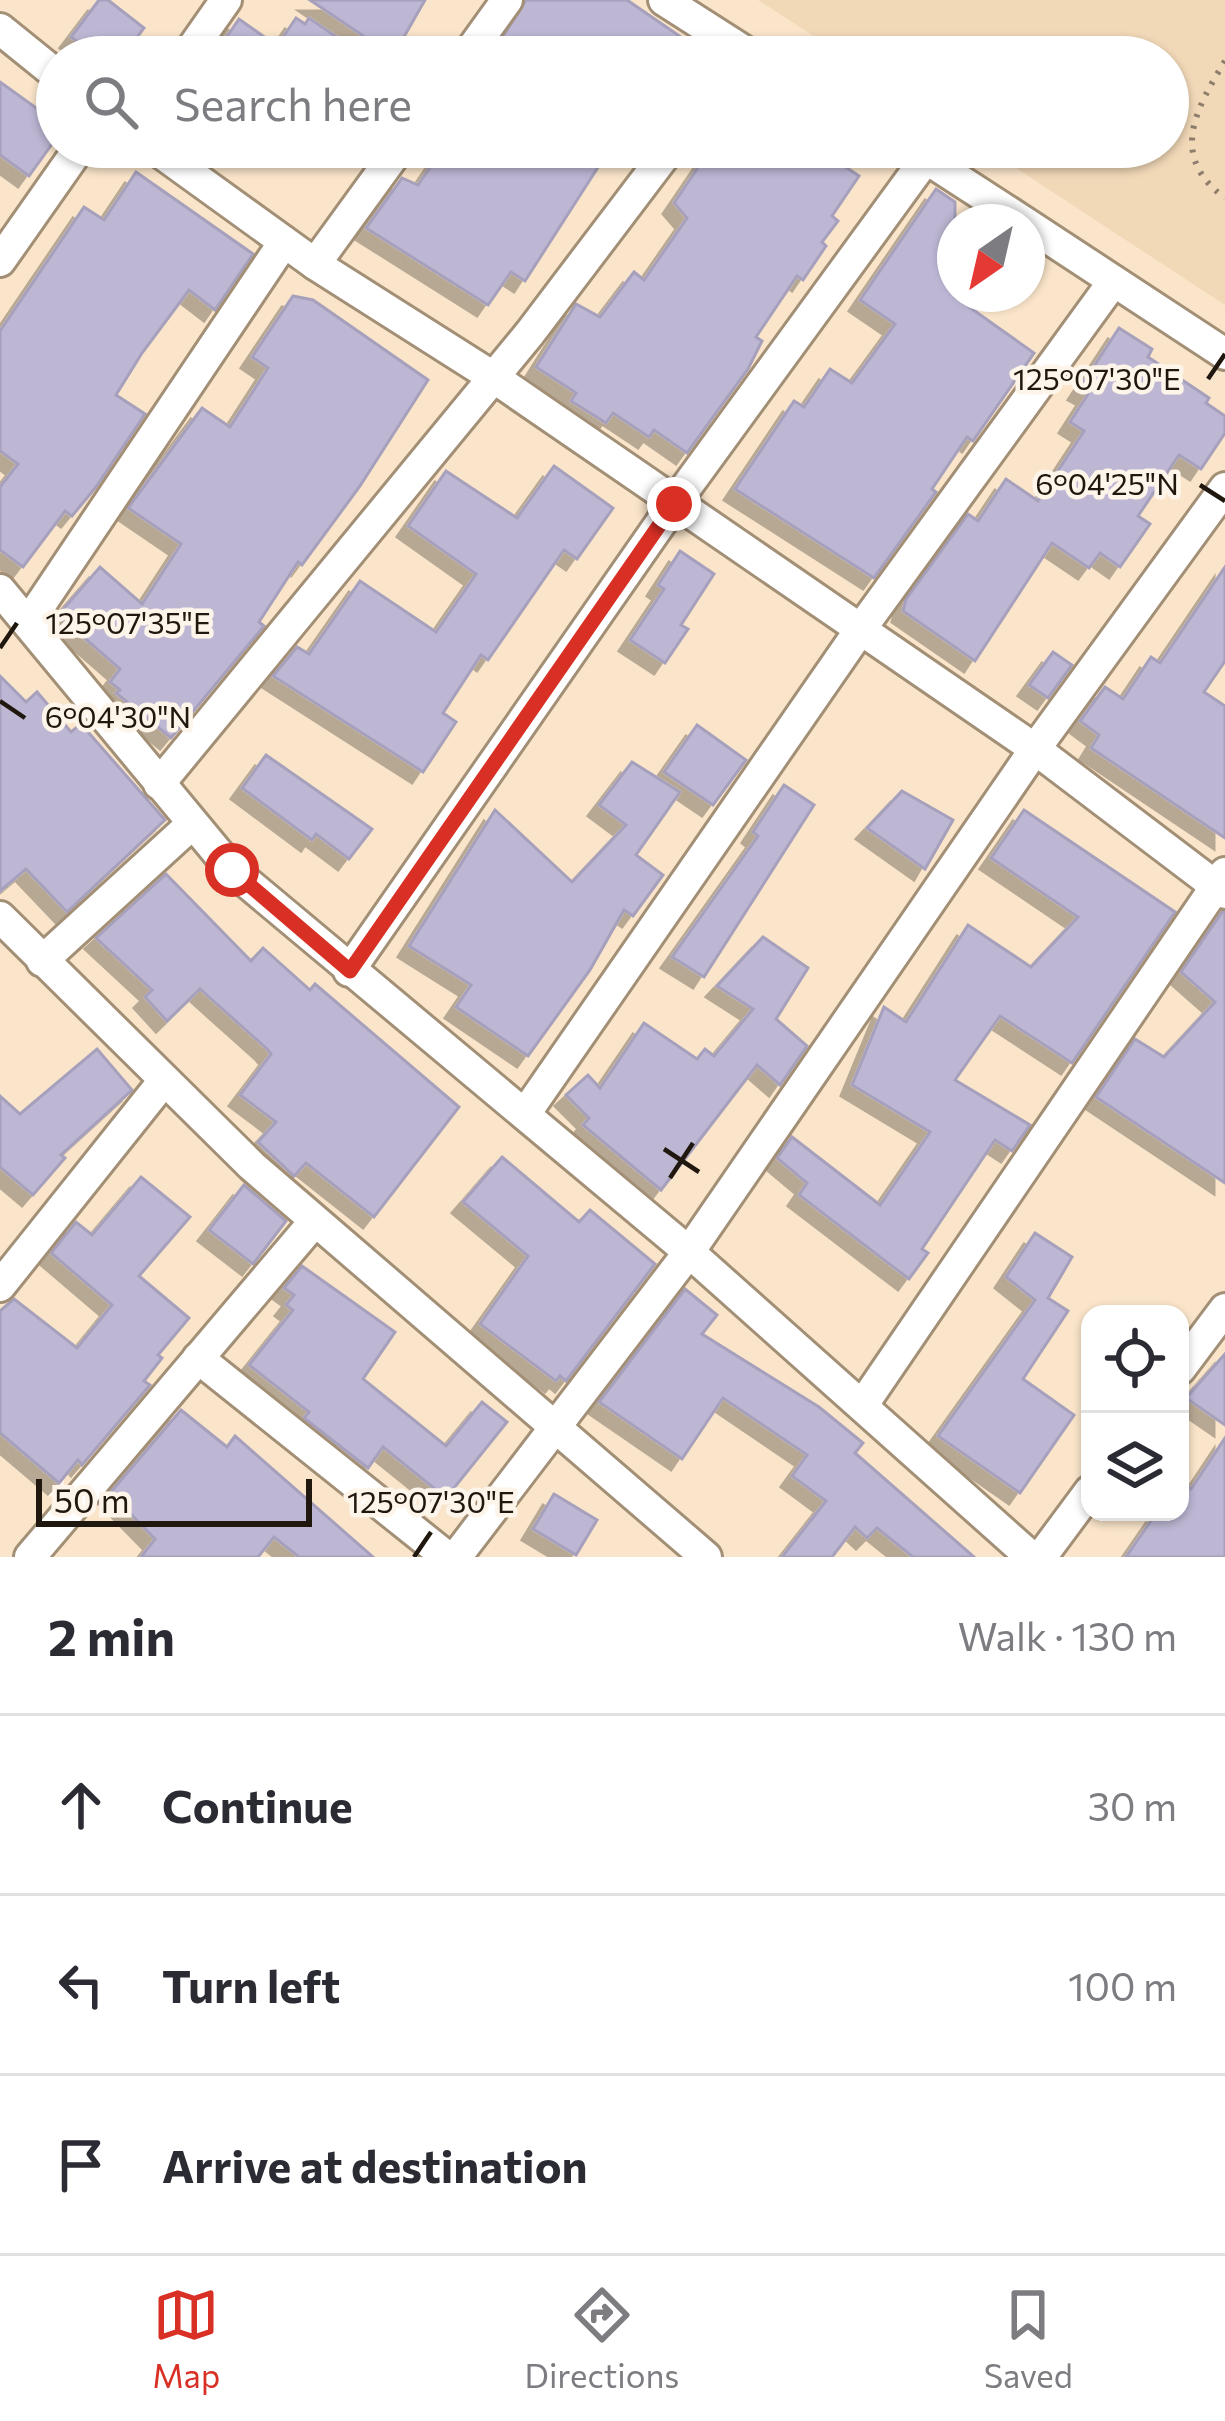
<!DOCTYPE html>
<html lang="en">
<head>
<meta charset="utf-8">
<style>
	:root { --surface:#fff; --page:#f2f2f3; --text:#2b2b33; --muted:#7c7c81; --line:#e1e1e2; --accent:#d93025 }
	body { margin:0; font-family:Commissioner,sans-serif; background:var(--page); color:var(--text) }
	.controls { position:absolute; right:36px; bottom:36px; display:grid; overflow:hidden; border-radius:24px; box-shadow:0 3px 9px #0004 }
	.controls button { width:108px; height:108px; display:grid; place-items:center; padding:0; border:0; border-bottom:3px solid var(--line); background:var(--surface); color:var(--text); font:60px sans-serif }
	.compass { position:absolute; left:937px; top:204px; width:108px; height:108px; border-radius:50%; background:var(--surface); box-shadow:0 3px 9px #0004; rotate:214deg }
	.scale { position:absolute; left:36px; bottom:30px; width:276px; box-sizing:border-box; padding-left:12px; border:6px solid #20180f; border-top:0; font-size:33px; line-height:42px; white-space:nowrap; color:#20180f; -webkit-text-stroke:9px #fdf4ea; paint-order:stroke }
	.stop { position:absolute; width:36px; height:36px; margin:-27px; border:9px solid #d93025; border-radius:50%; background:#fff }
	.stop.end { background:#d93025; border-color:#fff; box-shadow:0 3px 12px #0008 }
	.list { margin:0; padding:0; list-style:none }
	h2 { display:flex; justify-content:space-between; align-items:center; height:156px; margin:0; padding:0 48px; font-size:51px }
	h2 small { font-size:39px; font-weight:400; color:var(--muted) }
	.list li { display:grid; grid-template-columns:78px 1fr auto; gap:36px; align-items:center; box-sizing:border-box; height:180px; padding:0 48px; border-top:3px solid var(--line) }
	.list b { display:block; font-size:45px; white-space:nowrap }
	.list em { font-size:39px; font-style:normal; color:var(--muted) }
	.icon { flex:none; width:66px; height:66px; fill:none; stroke:currentColor; stroke-width:2; stroke-linecap:round; stroke-linejoin:round }
	.map { position:relative; flex:none; width:1225px; height:1557px; overflow:hidden }
	.search { position:absolute; background:var(--surface); box-shadow:0 3px 9px #0004; left:36px; right:36px; top:36px; height:132px; display:flex; align-items:center; gap:30px; box-sizing:border-box; padding:0 42px; border-radius:66px; color:var(--muted); font-size:45px }
	.sheet { height:696px; background:var(--surface) }
	nav { display:flex; justify-content:space-around; align-items:center; box-sizing:border-box; height:168px; border-top:3px solid var(--line); background:var(--surface); font-size:33px; color:var(--muted) }
	nav a { display:grid; justify-items:center; gap:6px }
	nav .on { color:var(--accent) }
	.map>svg:first-child { display:block }
</style>
</head>
<body>
<div class="map">
<svg width="1225" height="1557" viewBox="0 0 1225 1557">
	<defs>
		<filter id="shadow"><feDropShadow dx="-11" dy="11" stdDeviation="0" flood-color="#0004"/></filter>
	</defs>
	<rect width="100%" height="100%" fill="#fae5ca"/>
	<polygon fill="#f1d8b7" points="758,0 1225,0 1225,305 984,147 1168,147 1168,57 846,57"/>
	<g fill="#bdb7d4" stroke="#a6a0bc" stroke-width="3" filter="url(#shadow)">
		<polygon points="99,0 108,0 144,28 122,57 98,57 71,37"/>
		<polygon points="310,0 425,0 393,56"/>
		<polygon points="526,0 627,0 710,57 490,57"/>
		<polygon points="296,18 305,24 309,18 338,38 325,57 213,57 239,19 277,46"/>
		<polygon points="0,82 57,123 57,137 29,176 0,155"/>
		<polygon points="444,147 611,147 525,281 511,272 488,305 366,228 402,178 418,185"/>
		<polygon points="712,147 815,147 859,176 832,216 838,221 822,242 826,246 803,280 797,276 756,337 762,341 748,369 687,453 654,430 649,437 613,413 606,423 571,401 576,393 536,367 576,304 600,317 634,272 644,280 687,218 674,203"/>
		<polygon points="136,172 253,254 215,310 189,290 142,353 116,395 145,414 96,487 72,516 65,511 23,567 0,550 0,487 18,464 0,451 0,331 84,207 104,220"/>
		<polygon points="936,189 955,202 955,297 1034,353 973,441 967,437 932,489 936,492 874,578 735,489 794,401 804,407 830,369 852,383 895,324 860,300"/>
		<polygon points="293,296 313,300 428,380 360,486 302,565 298,562 259,622 264,626 171,738 116,693 120,690 110,682 120,669 58,615 100,567 142,604 181,544 128,508 202,408 230,427 268,368 252,357"/>
		<polygon points="1119,328 1152,349 1148,357 1209,398 1206,403 1225,416 1225,433 1201,469 1179,455 1138,516 1150,524 1120,567 1100,553 1089,568 1052,543 975,661 903,611 906,599 968,514 978,521 1006,479 1038,501 1084,431 1070,422 1088,394 1079,389"/>
		<polygon points="554,466 613,508 577,559 564,550 488,660 481,655 443,713 456,722 423,772 273,676 297,647 309,654 360,581 436,632 476,574 408,526 446,471 517,518"/>
		<polygon points="680,551 714,574 681,625 688,629 665,663 630,640 664,589 658,585"/>
		<polygon points="1225,567 1225,661 1204,692 1225,706 1225,838 1091,748 1099,735 1080,721 1105,687 1123,699 1151,657 1160,663"/>
		<polygon points="1053,652 1072,665 1048,698 1029,685"/>
		<polygon points="0,676 26,702 37,692 71,732 81,724 165,820 67,912 26,869 0,891"/>
		<polygon points="697,725 746,760 713,805 664,772"/>
		<polygon points="266,755 372,829 349,859 316,834 312,840 242,788"/>
		<polygon points="632,762 680,792 636,855 663,875 633,916 624,910 590,970 528,1056 456,1007 471,985 409,946 495,810 572,882 626,825 599,805"/>
		<polygon points="784,785 814,805 704,977 672,957 758,836 753,832"/>
		<polygon points="902,791 953,820 925,869 867,828"/>
		<polygon points="1024,810 1175,912 1072,1063 1000,1016 955,1080 1030,1125 1012,1151 995,1140 922,1249 928,1253 909,1279 799,1195 807,1183 777,1158 792,1137 880,1205 930,1132 852,1085 884,1007 906,1022 968,925 1031,967 1078,917 991,858"/>
		<polygon points="166,874 251,961 263,948 310,990 315,984 459,1107 374,1217 306,1163 294,1176 258,1142 276,1122 240,1095 271,1054 267,1049 200,989 167,1021 145,997 152,990 96,938"/>
		<polygon points="1222,912 1225,912 1225,1183 1096,1097 1135,1039 1164,1057 1215,1002 1181,972"/>
		<polygon points="763,937 808,968 776,1019 807,1046 780,1085 757,1065 661,1190 583,1125 589,1118 566,1095 588,1075 600,1088 644,1023 697,1059 705,1049 714,1056 753,1009 717,986"/>
		<polygon points="97,1049 132,1090 61,1155 65,1158 33,1195 0,1167 0,1096 20,1114"/>
		<polygon points="502,1157 579,1222 590,1210 655,1264 566,1381 560,1376 556,1381 480,1324 528,1256 463,1202"/>
		<polygon points="141,1177 190,1217 139,1276 189,1318 158,1355 162,1358 144,1381 150,1385 82,1465 78,1460 59,1483 0,1433 0,1311 14,1299 77,1348 112,1305 51,1253 76,1222 92,1235"/>
		<polygon points="244,1185 286,1221 253,1264 209,1230"/>
		<polygon points="1035,1233 1072,1257 1048,1298 1068,1311 1023,1379 1074,1415 1020,1493 938,1436 1035,1300 1006,1277"/>
		<polygon points="302,1266 395,1332 363,1379 446,1446 482,1402 507,1422 446,1498 383,1447 368,1468 304,1418 309,1412 249,1365 293,1310 286,1305 294,1295 284,1288"/>
		<polygon points="685,1289 717,1315 702,1334 819,1407 863,1443 855,1453 974,1557 913,1557 877,1528 867,1538 855,1527 832,1557 782,1557 826,1501 792,1476 807,1455 723,1398 682,1459 599,1402"/>
		<polygon points="1225,1354 1225,1425 1186,1398"/>
		<polygon points="181,1410 227,1447 235,1436 373,1557 299,1557 274,1537 258,1557 141,1557 155,1539 110,1493"/>
		<polygon points="1225,1438 1225,1557 1126,1557 1157,1512 1180,1512 1180,1481 1191,1489"/>
		<polygon points="554,1494 597,1520 576,1555 533,1529"/>
	</g>
	<g fill="none" stroke-linecap="round" stroke-linejoin="round">
		<g stroke="#a28f76" stroke-width="36">
			<g id="street">
				<polyline points="664,0 753,57"/>
				<polyline points="0,29 57,75"/>
				<polyline points="186,57 226,0"/>
				<polyline points="466,57 507,0"/>
				<polyline points="153,147 315,264 493,377 1035,749 1225,893"/>
				<polyline points="913,150 1024,222"/>
				<polyline points="1027,224 1225,354"/>
				<polyline points="0,261 80,147"/>
				<polyline points="315,264 400,147"/>
				<polyline points="0,590 232,870 689,1252 1031,1557"/>
				<polyline points="28,623 284,242"/>
				<polyline points="159,784 530,333 671,147"/>
				<polyline points="0,917 252,1166 706,1557"/>
				<polyline points="42,961 192,824"/>
				<polyline points="349,971 674,504 927,157"/>
				<polyline points="525,1114 860,630 1113,282"/>
				<polyline points="0,1286 162,1083"/>
				<polyline points="198,1358 447,1557"/>
				<polyline points="1180,1369 1225,1309"/>
				<polyline points="864,1403 1225,873"/>
				<polyline points="30,1557 314,1222"/>
				<polyline points="456,1557 689,1252 1035,749 1225,488"/>
				<polyline points="1041,1557 1090,1491"/>
			</g>
		</g>
		<path stroke="#8d7e6c" stroke-width="6" stroke-dasharray="3 9" stroke-linecap="butt" d="M1225,61C1195,110 1169,157 1225,198"/>
		<use href="#street" stroke="#fff" stroke-width="30"/>
	</g>
	<g fill="none" stroke-linecap="round" stroke-linejoin="round">
		<polyline stroke="#d93025" stroke-width="15" points="232,870 350,971 674,504"/>
	</g>
	<path fill="none" stroke="#20180f" stroke-width="4.5" d="M1208,379L1225,354M1200,485L1225,501M0,648L17,623M0,701L25,718M664,1149L699,1172M670,1178L693,1143M414,1557L431,1532"/>
	<g font-size="30" text-anchor="middle" fill="#20180f" stroke="#fdf4ea" stroke-width="9" stroke-linejoin="round" paint-order="stroke">
		<text x="1097" y="390">125°07'30"E</text>
		<text x="1107" y="495">6°04'25"N</text>
		<text x="128" y="634">125°07'35"E</text>
		<text x="118" y="728">6°04'30"N</text>
		<text x="431" y="1513">125°07'30"E</text>
	</g>
</svg>
<div class="controls">
<button><svg class="icon" aria-label="locate" viewBox="0 0 24 24"><circle cx="12" cy="12" r="6"/><path d="M12 2v4M12 18v4M2 12h4M18 12h4"/></svg></button>
<button><svg class="icon" aria-label="layers" viewBox="0 0 24 24"><path d="M12 4l9 5-9 5-9-5zM3 14l9 5 9-5"/></svg></button>
</div>
<svg class="compass" viewBox="-18 -18 36 36"><path d="M0-13l5 13h-10z" fill="#e53935"/><path d="M0 13l5-13h-10z" fill="#7c7c81"/></svg>
<div class="scale">50 m</div>
<div class="stop" style="left:232px;top:870px"></div>
<div class="stop end" style="left:674px;top:504px"></div>
<div class="search"><svg class="icon" aria-label="search" viewBox="0 0 24 24"><circle cx="10" cy="10" r="6"/><path d="M15 15l6 6"/></svg>Search here</div>
</div>
<section class="sheet">
<h2>2 min<small>Walk · 130 m</small></h2>
<ul class="list">
<li><svg class="icon" aria-label="ahead" viewBox="0 0 24 24"><path d="M12 20V5M6 11l6-6 6 6"/></svg><div><b>Continue</b></div><em>30 m</em></li>
<li><svg class="icon" aria-label="left" viewBox="0 0 24 24"><path d="M17 20v-9H6M10 6l-5 5 5 5"/></svg><div><b>Turn left</b></div><em>100 m</em></li>
<li><svg class="icon" aria-label="arrive" viewBox="0 0 24 24"><path d="M6 21V4h12l-3 4 3 4H6"/></svg><div><b>Arrive at destination</b></div></li>
</ul>
</section>
<nav>
<a class="on"><svg class="icon" aria-label="map" viewBox="0 0 24 24"><path d="M3 6l6-2 6 2 6-2v14l-6 2-6-2-6 2zM9 4v14M15 6v14"/></svg>Map</a>
<a><svg class="icon" aria-label="directions" viewBox="0 0 24 24"><path d="M12 3l9 9-9 9-9-9zM9 14v-3h6M13 9l2 2-2 2"/></svg>Directions</a>
<a><svg class="icon" aria-label="saved" viewBox="0 0 24 24"><path d="M7 4h10v16l-5-4-5 4z"/></svg>Saved</a>
</nav>
</body>
</html>
